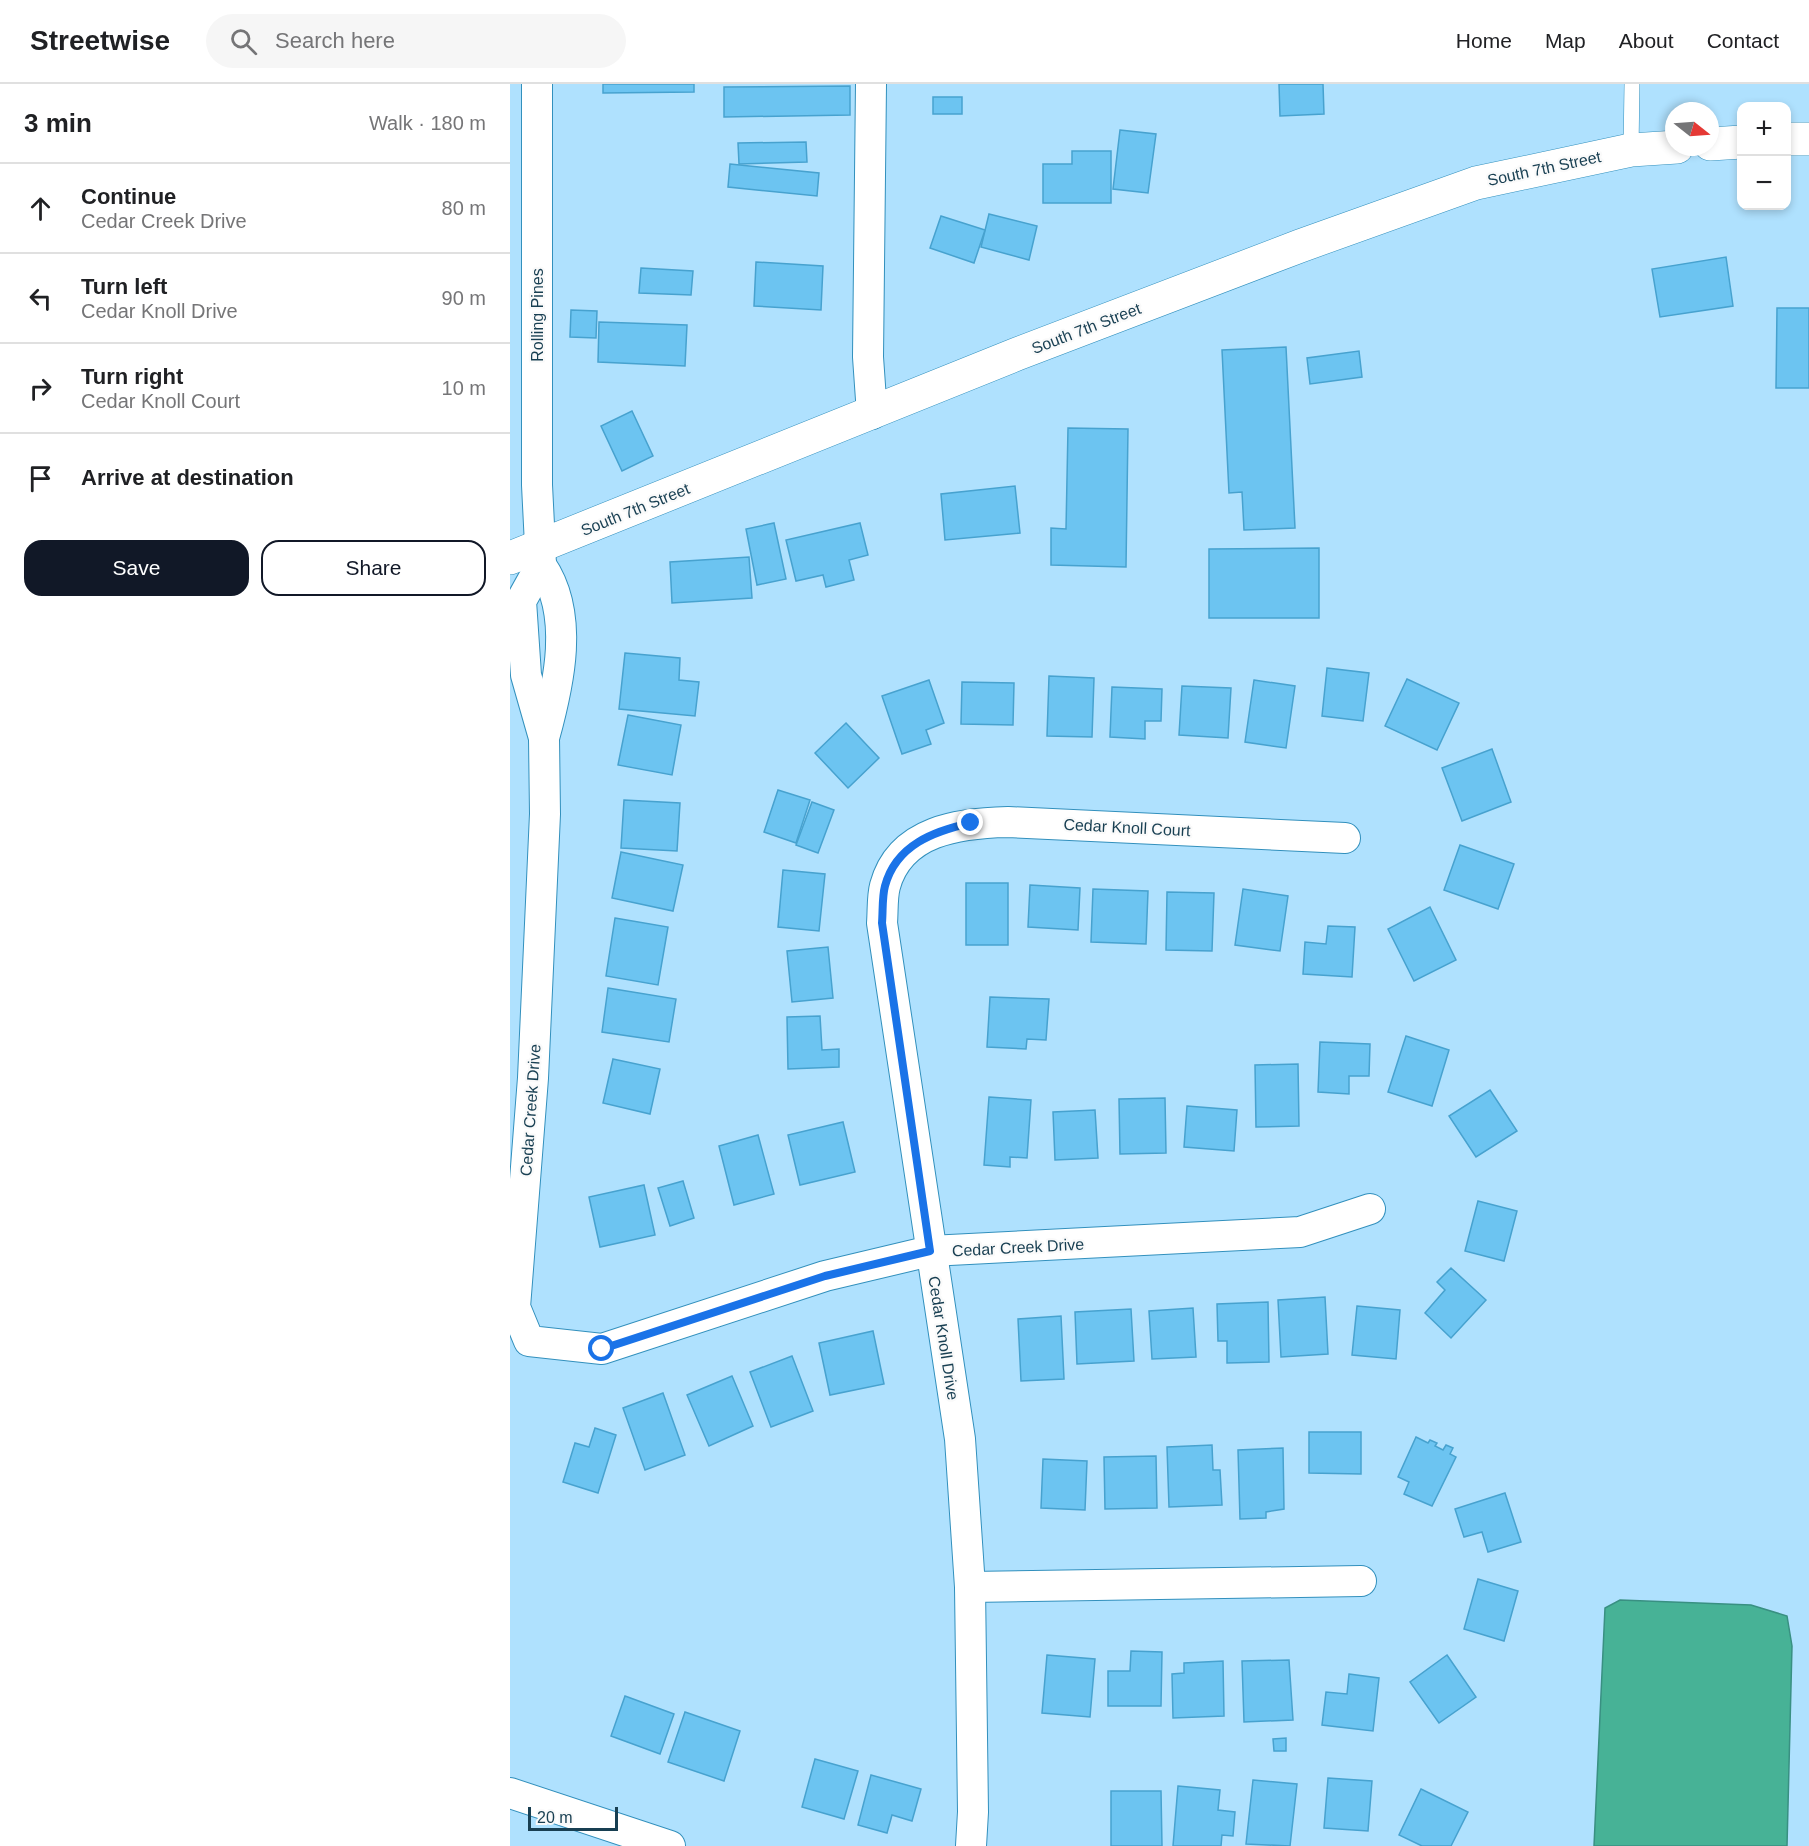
<!DOCTYPE html>
<html lang="en">
<head>
<meta charset="utf-8">
<style>
	:root { --surface:#fff; --page:#f6f6f6; --text:#202124; --muted:#757577; --line:#e0e0e0; --accent:#111827 }
	body { margin:0; font-family:Arial,sans-serif; background:var(--page); color:var(--text) }
	.controls { position:absolute; right:18px; top:18px; display:grid; overflow:hidden; border-radius:12px; box-shadow:0 3px 9px #0003 }
	.controls button { width:54px; height:54px; display:grid; place-items:center; padding:0; border:0; border-bottom:2px solid var(--line); background:var(--surface); color:var(--text); font:30px sans-serif }
	.compass { position:absolute; left:1155px; top:18px; width:54px; height:54px; border-radius:50%; background:var(--surface); box-shadow:0 3px 9px #0003; rotate:107deg }
	.scale { position:absolute; left:18px; bottom:15px; width:90px; box-sizing:border-box; padding-left:6px; border:3px solid #183f52; border-top:0; font-size:16px; line-height:21px; white-space:nowrap; color:#183f52; -webkit-text-stroke:4px #fafafa; paint-order:stroke }
	.stop { position:absolute; width:18px; height:18px; margin:-14px; border:4px solid #1a73e8; border-radius:50%; background:#fff }
	.stop.end { background:#1a73e8; border-color:#fff; box-shadow:0 2px 6px #0008 }
	.list { margin:0; padding:0; list-style:none }
	h2 { display:flex; justify-content:space-between; align-items:center; height:78px; margin:0; padding:0 24px; font-size:26px }
	h2 small { font-size:20px; font-weight:400; color:var(--muted) }
	.list li { display:grid; grid-template-columns:39px 1fr auto; gap:18px; align-items:center; box-sizing:border-box; height:90px; padding:0 24px; border-top:2px solid var(--line) }
	.list b { display:block; font-size:22px; white-space:nowrap }
	.list p { margin:0; font-size:20px; white-space:nowrap; color:var(--muted) }
	.list em { font-size:20px; font-style:normal; color:var(--muted) }
	.actions { display:flex; gap:12px; padding:18px 24px }
	.actions a { flex:1; padding:14px 0; border:2px solid var(--accent); border-radius:18px; text-align:center; font-size:21px; color:var(--accent) }
	.actions .main { background:var(--accent); color:#fff }
	.icon { flex:none; width:33px; height:33px; fill:none; stroke:currentColor; stroke-width:2; stroke-linecap:round; stroke-linejoin:round }
	.map { position:relative; flex:none; width:1299px; height:1762px; overflow:hidden }
	header { display:flex; align-items:center; gap:36px; box-sizing:border-box; height:84px; padding:0 30px; background:var(--surface); border-bottom:2px solid var(--line) }
	header strong { font-size:28px }
	nav { display:flex; gap:33px; margin-inline-start:auto; font-size:21px }
	.search { width:420px; height:54px; background:var(--page); display:flex; align-items:center; gap:15px; box-sizing:border-box; padding:0 21px; border-radius:33px; color:var(--muted); font-size:22px }
	main { display:flex }
	aside { flex:1; background:var(--surface) }
	.map>svg:first-child { display:block }
</style>
</head>
<body>
<header>
<strong>Streetwise</strong>
<div class="search"><svg class="icon" aria-label="search" viewBox="0 0 24 24"><circle cx="10" cy="10" r="6"/><path d="M15 15l6 6"/></svg>Search here</div>
<nav><a>Home</a><a>Map</a><a>About</a><a>Contact</a></nav>
</header>
<main>
<aside>
<h2>3 min<small>Walk · 180 m</small></h2>
<ul class="list">
<li><svg class="icon" aria-label="ahead" viewBox="0 0 24 24"><path d="M12 20V5M6 11l6-6 6 6"/></svg><div><b>Continue</b><p>Cedar Creek Drive</p></div><em>80 m</em></li>
<li><svg class="icon" aria-label="left" viewBox="0 0 24 24"><path d="M17 20v-9H6M10 6l-5 5 5 5"/></svg><div><b>Turn left</b><p>Cedar Knoll Drive</p></div><em>90 m</em></li>
<li><svg class="icon" aria-label="right" viewBox="0 0 24 24"><path d="M7 20v-9h11M14 6l5 5-5 5"/></svg><div><b>Turn right</b><p>Cedar Knoll Court</p></div><em>10 m</em></li>
<li><svg class="icon" aria-label="arrive" viewBox="0 0 24 24"><path d="M6 21V4h12l-3 4 3 4H6"/></svg><div><b>Arrive at destination</b></div></li>
</ul>
<div class="actions"><a class="main">Save</a><a>Share</a></div>
</aside>
<div class="map">
<svg width="1299" height="1762" viewBox="0 0 1299 1762">
	<rect width="100%" height="100%" fill="#afe1fe"/>
	<polygon fill="#47b296" stroke="#399082" stroke-width="1.5" points="1110,1516 1241,1521 1277,1532 1282,1562 1277,1762 1084,1762 1095,1524"/>
	<g fill="#6cc4f1" stroke="#47a2cf" stroke-width="1.5">
		<polygon points="93,0 184,0 184,8 93,9"/>
		<polygon points="769,0 813,0 814,30 770,32"/>
		<polygon points="340,2 340,31 214,33 214,3"/>
		<rect x="423" y="13" width="29" height="17"/>
		<polygon points="610,46 646,50 638,109 603,105"/>
		<polygon points="296,58 297,78 229,80 228,59"/>
		<polygon points="562,67 601,67 601,119 533,119 533,80 562,80"/>
		<polygon points="220,80 309,89 307,112 218,103"/>
		<polygon points="479,130 527,142 519,176 471,163"/>
		<polygon points="431,132 475,146 464,179 420,164"/>
		<polygon points="1216,173 1223,222 1150,233 1142,185"/>
		<polygon points="246,178 313,182 311,226 244,222"/>
		<polygon points="131,184 183,187 181,211 129,209"/>
		<polygon points="1267,224 1299,224 1299,304 1266,304"/>
		<polygon points="61,226 87,227 86,254 60,253"/>
		<polygon points="89,238 177,241 175,282 88,278"/>
		<polygon points="776,263 785,444 734,446 732,408 719,409 712,266"/>
		<polygon points="849,267 852,293 800,300 797,274"/>
		<polygon points="122,327 143,372 112,387 91,342"/>
		<polygon points="558,344 618,345 616,483 541,481 541,444 556,445"/>
		<polygon points="505,402 510,449 435,456 431,410"/>
		<polygon points="264,439 276,495 247,501 236,445"/>
		<polygon points="350,439 358,471 339,476 344,496 316,503 313,491 286,497 276,456"/>
		<polygon points="809,464 809,534 699,534 699,465"/>
		<polygon points="239,473 242,514 162,519 160,478"/>
		<polygon points="115,569 170,574 169,596 189,598 185,632 109,625"/>
		<polygon points="817,584 859,589 853,637 812,632"/>
		<polygon points="539,592 584,594 582,653 537,652"/>
		<polygon points="897,595 949,619 927,666 875,642"/>
		<polygon points="419,596 434,639 416,646 421,660 392,670 372,612"/>
		<polygon points="744,596 785,602 776,664 735,658"/>
		<polygon points="452,598 504,599 503,641 451,640"/>
		<polygon points="672,602 721,604 718,654 669,651"/>
		<polygon points="602,603 652,605 651,637 635,637 635,655 600,653"/>
		<polygon points="118,631 171,641 162,691 108,681"/>
		<polygon points="336,639 369,674 338,704 305,669"/>
		<polygon points="982,665 1001,718 952,737 932,684"/>
		<polygon points="268,706 300,716 286,759 254,748"/>
		<polygon points="114,716 170,719 167,767 111,764"/>
		<polygon points="302,718 324,726 308,769 286,761"/>
		<polygon points="950,761 1004,780 988,825 934,806"/>
		<polygon points="111,768 173,781 163,827 102,814"/>
		<polygon points="273,786 315,790 309,847 268,843"/>
		<rect x="456" y="799" width="42" height="62"/>
		<polygon points="520,801 570,804 568,846 518,843"/>
		<polygon points="583,805 638,807 636,860 581,858"/>
		<polygon points="733,805 778,812 770,867 725,861"/>
		<polygon points="657,808 704,809 702,867 656,866"/>
		<polygon points="920,823 946,876 904,897 878,845"/>
		<polygon points="105,834 158,843 148,901 96,892"/>
		<polygon points="818,842 845,843 842,893 793,890 795,858 816,860"/>
		<polygon points="318,863 323,914 282,918 277,867"/>
		<polygon points="98,904 166,915 159,958 92,948"/>
		<polygon points="480,913 539,915 536,956 517,955 516,965 477,963"/>
		<polygon points="310,932 312,966 329,965 329,983 278,985 277,933"/>
		<polygon points="896,952 939,966 922,1022 878,1008"/>
		<polygon points="810,958 860,960 859,992 839,992 839,1010 808,1008"/>
		<polygon points="103,975 150,985 140,1030 93,1019"/>
		<polygon points="788,980 789,1042 746,1043 745,981"/>
		<polygon points="980,1006 1007,1047 966,1073 939,1032"/>
		<polygon points="479,1013 521,1016 517,1074 500,1073 500,1083 474,1081"/>
		<polygon points="655,1014 656,1069 610,1070 609,1015"/>
		<polygon points="677,1022 727,1026 724,1067 674,1063"/>
		<polygon points="585,1026 588,1074 545,1076 543,1028"/>
		<polygon points="333,1038 345,1088 290,1101 278,1051"/>
		<polygon points="248,1051 264,1110 224,1121 209,1062"/>
		<polygon points="173,1097 184,1134 160,1142 148,1104"/>
		<polygon points="134,1101 145,1151 90,1163 79,1113"/>
		<polygon points="968,1117 1007,1127 994,1177 955,1167"/>
		<polygon points="941,1184 976,1216 941,1254 915,1229 935,1206 927,1198"/>
		<polygon points="815,1213 818,1270 771,1273 768,1216"/>
		<polygon points="758,1218 759,1278 717,1279 717,1257 708,1257 707,1220"/>
		<polygon points="847,1222 890,1226 886,1275 842,1271"/>
		<polygon points="683,1224 686,1273 642,1275 639,1227"/>
		<polygon points="621,1225 624,1277 567,1280 565,1228"/>
		<polygon points="551,1232 554,1295 511,1297 508,1235"/>
		<polygon points="363,1247 374,1300 320,1311 309,1259"/>
		<polygon points="282,1272 303,1327 261,1343 240,1288"/>
		<polygon points="222,1292 243,1342 199,1362 177,1311"/>
		<polygon points="153,1309 175,1371 135,1386 113,1324"/>
		<polygon points="85,1344 106,1351 88,1409 53,1398 65,1359 79,1363"/>
		<polygon points="799,1348 851,1348 851,1390 799,1389"/>
		<polygon points="906,1353 918,1359 920,1356 927,1359 925,1362 933,1366 936,1361 943,1364 940,1370 946,1373 922,1422 894,1410 899,1398 888,1393"/>
		<polygon points="702,1361 703,1386 710,1386 712,1421 659,1423 657,1363"/>
		<polygon points="773,1364 774,1425 756,1428 756,1434 730,1435 728,1366"/>
		<polygon points="646,1372 647,1424 595,1425 594,1373"/>
		<polygon points="533,1375 577,1377 575,1426 531,1424"/>
		<polygon points="995,1409 1011,1458 978,1468 972,1448 954,1453 945,1425"/>
		<polygon points="968,1495 1008,1507 994,1557 954,1545"/>
		<polygon points="621,1567 652,1568 651,1622 598,1622 598,1587 620,1587"/>
		<polygon points="537,1571 585,1575 580,1633 532,1629"/>
		<polygon points="937,1571 966,1613 929,1639 900,1598"/>
		<polygon points="779,1576 783,1636 734,1638 732,1577"/>
		<polygon points="713,1577 714,1632 663,1634 662,1590 674,1589 674,1579"/>
		<polygon points="839,1590 869,1594 863,1647 812,1641 816,1608 837,1610"/>
		<polygon points="115,1612 164,1630 150,1670 101,1652"/>
		<polygon points="175,1628 230,1647 214,1697 158,1678"/>
		<polygon points="776,1654 776,1667 764,1667 763,1655"/>
		<polygon points="305,1675 348,1687 334,1735 292,1723"/>
		<polygon points="361,1691 411,1705 402,1737 382,1731 377,1749 348,1741"/>
		<polygon points="818,1694 862,1697 858,1747 814,1744"/>
		<polygon points="743,1696 787,1700 780,1762 736,1760"/>
		<polygon points="668,1702 710,1706 708,1726 725,1728 723,1752 712,1751 711,1762 663,1762"/>
		<polygon points="911,1705 958,1728 941,1762 912,1762 889,1751"/>
		<polygon points="601,1707 651,1707 652,1762 601,1762"/>
	</g>
	<g fill="none" stroke-linecap="round" stroke-linejoin="round">
		<g stroke="#3290bd" stroke-width="16">
			<polyline id="lane" points="1121,66 1122,0"/>
		</g>
		<g stroke="#3290bd" stroke-width="32">
			<g id="street">
				<polyline points="27,0 27,401 31,481 11,517 16,591 34,654 35,730 23,994 5,1223 19,1257 92,1265 315,1192 420,1167 790,1148 860,1125"/>
				<polyline points="361,0 358,273 362,330"/>
				<path d="M31,481C65,530 49,600 34,654"/>
				<polyline points="460,1503 851,1497"/>
				<polyline points="0,1709 160,1762"/>
				<path d="M461,1762L463,1728L460,1503L450,1355L372,839C373,827 372,813 375,802C390,746 450,739 498,738L835,754"/>
			</g>
		</g>
		<g stroke="#3290bd" stroke-width="34">
			<g id="secondary">
				<polyline points="1276,55 1299,55"/>
				<polyline points="1200,60 1232,58"/>
				<polyline points="0,474 507,270 790,162 966,99 1121,66 1167,63"/>
			</g>
		</g>
		<use href="#lane" stroke="#fff" stroke-width="15"/>
		<use href="#street" stroke="#fff" stroke-width="30"/>
		<use href="#secondary" stroke="#fff" stroke-width="33"/>
	</g>
	<g fill="none" stroke-linecap="round" stroke-linejoin="round">
		<path stroke="#1a73e8" stroke-width="8" d="M92,1265L315,1192L420,1167L372,839C373,827 372,813 375,802C386,761 424,747 461,739"/>
	</g>
	<g text-anchor="middle" stroke-width="4.5" stroke-linejoin="round" paint-order="stroke">
		<g font-size="16" fill="#183f52" stroke="#fafafa">
			<text transform="translate(1034 84) rotate(-12)" y="6">South 7th Street</text>
			<text transform="translate(27 231) rotate(-90)" y="6">Rolling Pines</text>
			<text transform="translate(576 244) rotate(-21)" y="6">South 7th Street</text>
			<text transform="translate(125 425) rotate(-22)" y="6">South 7th Street</text>
			<text transform="translate(617 743) rotate(3)" y="6">Cedar Knoll Court</text>
			<text transform="translate(20 1026) rotate(-86)" y="6">Cedar Creek Drive</text>
			<text transform="translate(508 1163) rotate(-3)" y="6">Cedar Creek Drive</text>
			<text transform="translate(434 1254) rotate(81)" y="6">Cedar Knoll Drive</text>
		</g>
	</g>
</svg>
<div class="controls">
<button>+</button>
<button>−</button>
</div>
<svg class="compass" viewBox="-18 -18 36 36"><path d="M0-13l5 13h-10z" fill="#e53935"/><path d="M0 13l5-13h-10z" fill="#757577"/></svg>
<div class="scale">20 m</div>
<div class="stop" style="left:92px;top:1265px"></div>
<div class="stop end" style="left:461px;top:739px"></div>
</div>
</main>
</body>
</html>
